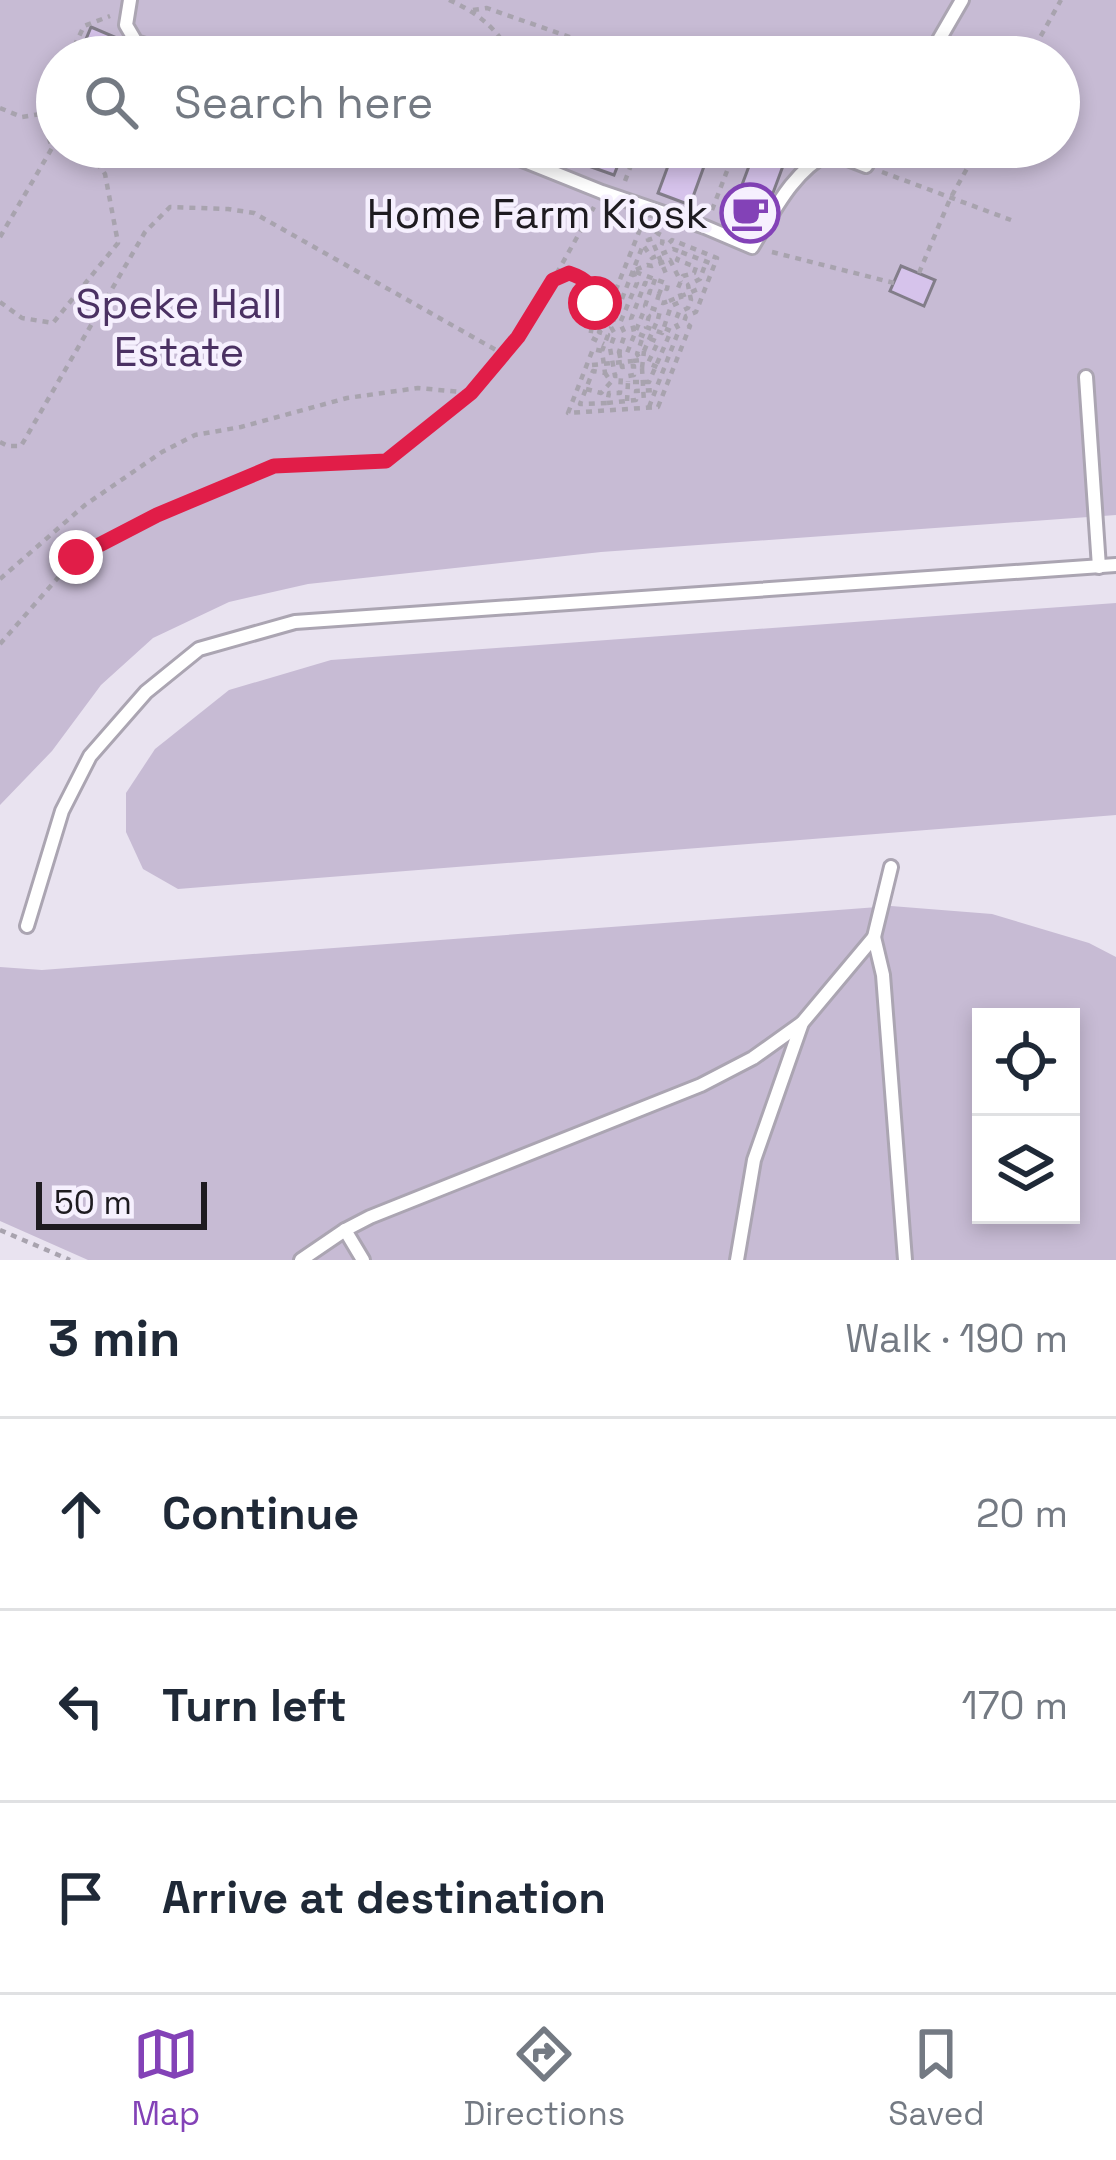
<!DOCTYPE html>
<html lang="en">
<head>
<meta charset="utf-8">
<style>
	:root { --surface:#fff; --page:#f2f2f3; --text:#1f2937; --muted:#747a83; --line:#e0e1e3; --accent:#8342b7 }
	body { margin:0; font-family:"Space Grotesk",sans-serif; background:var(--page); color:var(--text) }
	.controls { position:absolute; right:36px; bottom:36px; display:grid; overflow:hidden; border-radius:0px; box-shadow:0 6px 18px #0003 }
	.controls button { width:108px; height:108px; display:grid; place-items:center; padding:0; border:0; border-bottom:3px solid var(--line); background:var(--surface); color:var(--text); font:60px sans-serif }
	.scale { position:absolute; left:36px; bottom:30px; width:171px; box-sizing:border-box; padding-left:12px; border:6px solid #1e1b20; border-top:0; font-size:33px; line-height:42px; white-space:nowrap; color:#1e1b20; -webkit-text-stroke:9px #f6f0fe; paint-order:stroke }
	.stop { position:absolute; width:36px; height:36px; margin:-27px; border:9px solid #e11d48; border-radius:50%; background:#fff }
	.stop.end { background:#e11d48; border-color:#fff; box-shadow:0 3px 12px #0008 }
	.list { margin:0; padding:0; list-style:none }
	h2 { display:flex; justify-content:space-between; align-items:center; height:156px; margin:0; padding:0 48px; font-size:51px }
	h2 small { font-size:39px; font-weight:400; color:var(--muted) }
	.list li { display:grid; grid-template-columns:78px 1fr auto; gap:36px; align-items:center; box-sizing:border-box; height:192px; padding:0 48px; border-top:3px solid var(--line) }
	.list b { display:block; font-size:45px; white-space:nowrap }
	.list em { font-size:39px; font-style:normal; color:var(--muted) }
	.icon { flex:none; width:66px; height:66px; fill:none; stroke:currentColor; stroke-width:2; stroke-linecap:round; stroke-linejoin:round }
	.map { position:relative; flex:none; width:1116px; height:1260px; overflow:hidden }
	.search { position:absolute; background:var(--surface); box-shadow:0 6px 18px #0003; left:36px; right:36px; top:36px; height:132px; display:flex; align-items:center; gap:30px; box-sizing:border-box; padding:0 42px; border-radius:66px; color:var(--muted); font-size:45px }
	.sheet { height:732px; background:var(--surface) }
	nav { display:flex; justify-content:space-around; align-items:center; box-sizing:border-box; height:168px; border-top:3px solid var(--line); background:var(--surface); font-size:33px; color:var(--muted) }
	nav a { display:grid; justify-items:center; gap:6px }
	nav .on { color:var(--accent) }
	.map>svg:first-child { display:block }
</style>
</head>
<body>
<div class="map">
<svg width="1116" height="1260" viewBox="0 0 1116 1260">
	<rect width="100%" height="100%" fill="#e9e3f0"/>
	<g fill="#c7bbd4" fill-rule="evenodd">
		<path d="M0,0H1116V515L601,552L308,584L229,602L153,638L101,685L52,751L0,805ZM57,57H1059V147H57Z"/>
		<polygon points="1116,603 1116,815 178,889 143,869 126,832 126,793 155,749 229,690 331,660"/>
		<path d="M891,906L992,914L1089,943L1116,957V1260H88L0,1221V967L42,970ZM981,1017H1071V1215H981Z"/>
	</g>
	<g fill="#d6c3eb" stroke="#827d89" stroke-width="3">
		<polygon points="91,27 124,41 119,53 128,57 101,57 82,49"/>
		<polygon points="589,147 625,147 614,175 583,164"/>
		<polygon points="675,147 711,147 690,205 658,193"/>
		<polygon points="724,147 790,147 757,236 727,225 752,158"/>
		<polygon points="901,266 935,280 924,306 890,291"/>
	</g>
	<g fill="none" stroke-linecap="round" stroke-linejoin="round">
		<g stroke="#aba5b2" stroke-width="18">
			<g id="lane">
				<polyline points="130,0 126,25 136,42 185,57"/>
				<polyline points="929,57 962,0"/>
				<path d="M490,147L602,192L705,227L752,247C774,211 792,172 830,152L866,166L877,147"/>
				<polyline points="1086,377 1099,567"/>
				<polyline points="27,926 62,811 90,756 146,692 199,649 295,622 1116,565"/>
				<polyline points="874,937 883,975 905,1260"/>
				<polyline points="301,1260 345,1230"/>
				<polyline points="363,1260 345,1230 370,1217 701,1085 753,1058 802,1023"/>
				<polyline points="737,1260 754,1160 802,1023 874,937 891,867"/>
			</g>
		</g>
		<g stroke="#a8a3ae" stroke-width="4.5" stroke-dasharray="6 6" stroke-linecap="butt">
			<path d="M449,0C477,12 498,29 512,57"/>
			<polyline points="473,10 487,8 626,57"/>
			<polyline points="69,57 84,26 110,16"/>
			<polyline points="1029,57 1061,0"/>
			<polyline points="0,108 22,117 41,114 57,80"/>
			<polyline points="41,114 57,125"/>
			<polyline points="882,172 1011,220"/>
			<polyline points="625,181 638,147"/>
			<polyline points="712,210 727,171"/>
			<polyline points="0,237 52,148 41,114"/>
			<polyline points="772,252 894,283"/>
			<polyline points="633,271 637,283 620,323 625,334 619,352 627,353 643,313 649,316 646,327 662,333 671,306 682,301 678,288 683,276 694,273 696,267 677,260 681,252 715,265"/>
			<polyline points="919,273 950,199 979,147"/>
			<polyline points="655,279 653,285 645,283 631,319 634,332 658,342 648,363 664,370"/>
			<path d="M553,280L569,273C602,284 595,309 590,337L604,344"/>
			<polyline points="659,294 657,301 663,303 669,301"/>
			<polyline points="0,302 22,318 53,323 118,243 105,174 86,147"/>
			<polyline points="658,319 660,311 645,306 650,291 659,294 662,287 667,289 668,284 633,271 647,265 652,266 670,260 681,282"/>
			<polyline points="602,351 593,349 568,413 658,407 690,326 684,322 686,316 696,312 717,258 672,240 667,245 662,243 663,236 657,233 654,238 648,240 647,229 641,227 599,332 608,335 602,351 605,373 593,371 580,404 607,403 609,393 620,393 621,376 615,376 610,348 615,334 611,327 643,245 652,258 673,249 681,252"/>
			<polyline points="619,352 622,367 634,366 634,375 628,376 628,382"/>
			<polyline points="633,361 641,360 637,354 643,336"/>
			<polyline points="642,368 644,351"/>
			<polyline points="586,389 601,393 611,382 605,373"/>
			<polyline points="627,401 628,382 649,382 671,331 664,328"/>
			<polyline points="607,403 636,400 636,391 656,390"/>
			<polyline points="649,407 679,330 675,322 679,312 688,308 691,300 688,285 700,279 706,262"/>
			<polyline points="0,442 8,446 21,446 145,232 170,207 228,209 254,213 503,354"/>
			<polyline points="0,579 85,505 162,452 195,435 241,427 347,398 418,388 471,393 517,337 553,280 594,207"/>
			<polyline points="0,644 76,557 157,515 274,465 385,461 471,393"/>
			<polyline points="0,1230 70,1260"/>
		</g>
		<use href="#lane" stroke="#fff" stroke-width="12"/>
		<g stroke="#a8a3ae" stroke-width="4.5" stroke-dasharray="6 6" stroke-linecap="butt">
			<polyline points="654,245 667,276"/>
			<polyline points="669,301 701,288"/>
			<polyline points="644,351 658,319"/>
			<polyline points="592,365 633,361"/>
			<polyline points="642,368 644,403"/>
		</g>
	</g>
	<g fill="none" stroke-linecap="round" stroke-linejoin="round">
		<path stroke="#e11d48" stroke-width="15" d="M76,557L157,515L274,466L386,461L471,393L518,337L553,280L569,273C587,279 592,285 595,303"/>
	</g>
	<defs>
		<g id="cafe-ring" transform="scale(3)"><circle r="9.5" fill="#f6f0fe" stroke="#8342b7" stroke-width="1.5"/><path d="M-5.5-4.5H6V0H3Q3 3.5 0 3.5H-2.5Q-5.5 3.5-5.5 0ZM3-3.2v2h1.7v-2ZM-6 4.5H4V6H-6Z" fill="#8342b7"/></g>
	</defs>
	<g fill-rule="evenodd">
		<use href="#cafe-ring" x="750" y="213"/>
	</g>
	<g text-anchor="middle" stroke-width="9" stroke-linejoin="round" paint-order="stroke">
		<g font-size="42" fill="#1e1b20" stroke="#f6f0fe" text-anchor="end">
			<text x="708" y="228">Home Farm Kiosk</text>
		</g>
		<g font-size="42" fill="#4b3163" stroke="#f6f0fe">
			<text x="179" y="318">Speke Hall<tspan x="179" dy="48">Estate</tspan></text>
		</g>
	</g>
</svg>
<div class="controls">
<button><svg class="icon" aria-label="locate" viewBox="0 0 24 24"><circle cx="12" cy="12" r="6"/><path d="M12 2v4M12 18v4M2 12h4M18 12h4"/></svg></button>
<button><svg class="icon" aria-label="layers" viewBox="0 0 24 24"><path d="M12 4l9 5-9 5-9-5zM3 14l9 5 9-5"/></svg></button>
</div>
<div class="scale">50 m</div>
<div class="stop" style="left:595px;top:303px"></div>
<div class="stop end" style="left:76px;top:557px"></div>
<div class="search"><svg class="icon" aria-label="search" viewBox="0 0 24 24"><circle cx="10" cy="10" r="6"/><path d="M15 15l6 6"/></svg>Search here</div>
</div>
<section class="sheet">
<h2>3 min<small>Walk · 190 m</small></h2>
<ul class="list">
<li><svg class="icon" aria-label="ahead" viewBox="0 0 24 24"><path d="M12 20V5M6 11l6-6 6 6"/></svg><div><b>Continue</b></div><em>20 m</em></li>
<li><svg class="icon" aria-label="left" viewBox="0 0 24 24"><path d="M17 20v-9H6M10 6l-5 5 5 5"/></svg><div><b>Turn left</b></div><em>170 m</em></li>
<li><svg class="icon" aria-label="arrive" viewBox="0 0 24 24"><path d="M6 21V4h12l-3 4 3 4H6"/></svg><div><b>Arrive at destination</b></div></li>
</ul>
</section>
<nav>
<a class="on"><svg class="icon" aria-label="map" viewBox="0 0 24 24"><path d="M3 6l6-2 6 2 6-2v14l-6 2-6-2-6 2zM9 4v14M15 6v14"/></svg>Map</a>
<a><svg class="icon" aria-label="directions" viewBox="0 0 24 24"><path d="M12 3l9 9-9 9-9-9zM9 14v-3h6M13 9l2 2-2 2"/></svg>Directions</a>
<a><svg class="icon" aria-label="saved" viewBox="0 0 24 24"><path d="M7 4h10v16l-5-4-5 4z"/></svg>Saved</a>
</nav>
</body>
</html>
